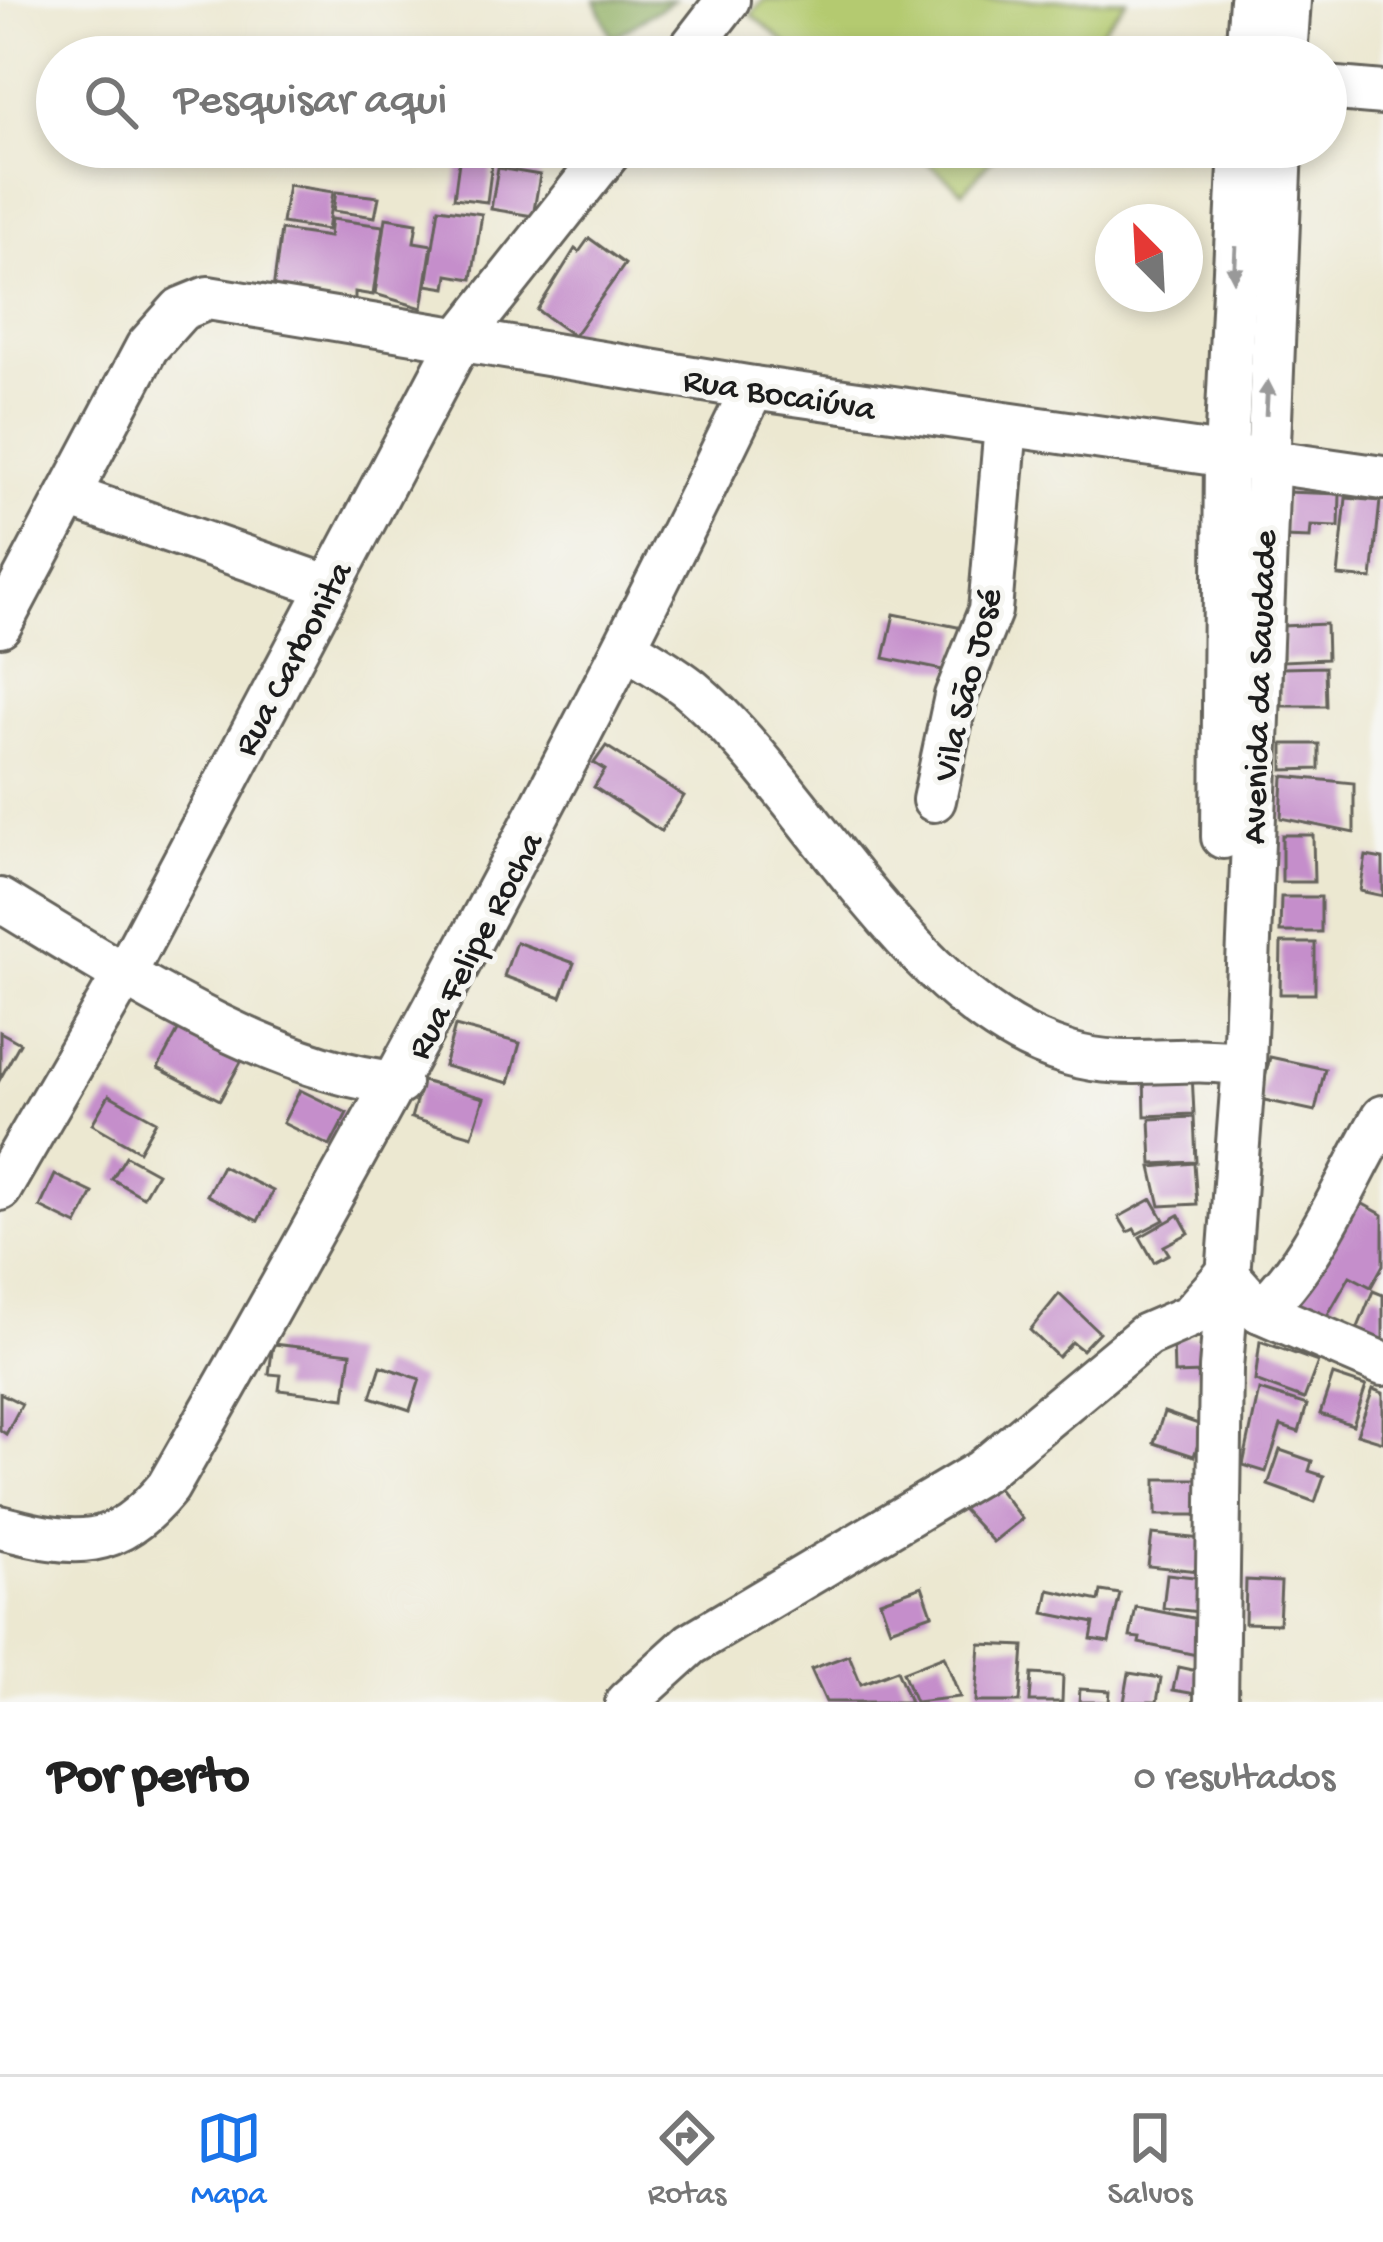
<!DOCTYPE html>
<html lang="pt">
<head>
<meta charset="utf-8">
<style>
	:root { --surface:#fff; --page:#f2f2f2; --text:#222; --muted:#767676; --line:#e0e0e0; --accent:#1a73e8 }
	body { margin:0; font-family:"Gochi Hand",sans-serif; background:var(--page); color:var(--text) }
	.compass { position:absolute; left:1095px; top:204px; width:108px; height:108px; border-radius:50%; background:var(--surface); box-shadow:0 6px 18px #0003; rotate:336deg }
	.list { margin:0; padding:0; list-style:none }
	h2 { display:flex; justify-content:space-between; align-items:center; height:156px; margin:0; padding:0 48px; font-size:51px }
	h2 small { font-size:39px; font-weight:400; color:var(--muted) }
	.icon { flex:none; width:66px; height:66px; fill:none; stroke:currentColor; stroke-width:2; stroke-linecap:round; stroke-linejoin:round }
	.map { position:relative; flex:none; width:1383px; height:1702px; overflow:hidden }
	.search { position:absolute; background:var(--surface); box-shadow:0 6px 18px #0003; left:36px; right:36px; top:36px; height:132px; display:flex; align-items:center; gap:30px; box-sizing:border-box; padding:0 42px; border-radius:66px; color:var(--muted); font-size:45px }
	.sheet { height:372px; background:var(--surface) }
	nav { display:flex; justify-content:space-around; align-items:center; box-sizing:border-box; height:168px; border-top:3px solid var(--line); background:var(--surface); font-size:33px; color:var(--muted) }
	nav a { display:grid; justify-items:center; gap:6px }
	nav .on { color:var(--accent) }
	.map>svg:first-child { display:block }
</style>
</head>
<body>
<div class="map">
<svg width="1383" height="1702" viewBox="0 0 1383 1702">
	<rect width="100%" height="100%" fill="#f6f6f2"/>
	<filter id="ink" filterUnits="userSpaceOnUse"><feTurbulence type="fractalNoise" baseFrequency=".00833" numOctaves="2"/><feDisplacementMap in="SourceGraphic" scale="24" xChannelSelector="R" yChannelSelector="G"/><feConvolveMatrix kernelMatrix="1 2 1 2 8 2 1 2 1" color-interpolation-filters="sRGB"/></filter>
	<filter id="wash" filterUnits="userSpaceOnUse"><feTurbulence type="fractalNoise" baseFrequency=".004" numOctaves="4" result="noise"/><feDisplacementMap in="SourceGraphic" scale="48" xChannelSelector="R" yChannelSelector="G"/><feGaussianBlur stdDeviation="2.7" result="paint"/><feColorMatrix in="noise" values="0 0 0 0 0 0 0 0 0 0 0 0 0 0 0 0 0 1.4 0 .05"/><feComposite in="paint" operator="in"/></filter>
	<g filter="url(#wash)">
		<rect width="100%" height="100%" fill="#ece8d1"/>
		<g fill="#b4ca6f" stroke="#687346" stroke-width="3">
			<polygon points="764,0 1127,0 1079,57 802,57 751,14"/>
			<polygon points="909,147 1002,147 963,192"/>
		</g>
		<polygon fill="#8fae62" stroke="#56653f" stroke-width="3" points="595,0 674,0 612,38"/>
		<g id="blocks">
			<g fill="#c58ecb">
				<polygon points="461,147 494,148 487,202 454,198"/>
				<polygon points="498,168 540,175 533,216 491,209"/>
				<polygon points="288,185 333,192 327,230 282,223"/>
				<polygon points="336,192 379,197 375,217 333,211"/>
				<polygon points="439,208 482,214 472,279 448,275 446,288 427,285"/>
				<polygon points="386,218 417,223 414,242 432,245 422,308 375,294"/>
				<polygon points="331,219 383,226 373,295 355,292 355,300 273,290 281,230 329,237"/>
				<polygon points="589,238 625,264 574,336 537,310 575,249 579,252"/>
				<polygon points="1286,492 1340,494 1339,527 1311,526 1310,538 1284,537"/>
				<polygon points="1346,498 1380,501 1372,579 1338,576"/>
				<polygon points="894,614 962,628 952,672 884,658"/>
				<polygon points="1326,624 1327,659 1283,661 1282,626"/>
				<polygon points="1325,667 1326,706 1282,706 1282,668"/>
				<polygon points="1283,744 1319,744 1319,769 1283,770"/>
				<polygon points="606,746 684,796 661,831 594,787 605,770 594,763"/>
				<polygon points="1283,776 1354,783 1354,833 1281,818"/>
				<polygon points="1282,835 1313,835 1314,882 1282,882"/>
				<polygon points="1366,856 1383,859 1383,896 1360,891"/>
				<polygon points="1281,897 1321,897 1321,932 1280,932"/>
				<polygon points="516,942 574,963 561,997 504,976"/>
				<polygon points="1281,943 1315,943 1315,994 1280,994"/>
				<polygon points="455,1026 520,1043 509,1083 444,1066"/>
				<polygon points="180,1027 242,1060 220,1100 158,1068"/>
				<polygon points="0,1032 20,1043 0,1079"/>
				<polygon points="1270,1057 1325,1069 1315,1111 1260,1099"/>
				<polygon points="1192,1073 1194,1114 1145,1116 1144,1075"/>
				<polygon points="422,1081 484,1098 472,1136 411,1118"/>
				<polygon points="300,1090 347,1113 330,1146 283,1123"/>
				<polygon points="109,1095 156,1121 139,1151 92,1124"/>
				<polygon points="1194,1117 1196,1162 1152,1164 1150,1119"/>
				<polygon points="126,1156 157,1173 143,1197 112,1179"/>
				<polygon points="1194,1163 1197,1204 1160,1206 1151,1167"/>
				<polygon points="222,1166 273,1191 258,1221 207,1195"/>
				<polygon points="55,1175 93,1193 77,1225 40,1207"/>
				<polygon points="1152,1199 1164,1220 1137,1234 1134,1229 1128,1232 1119,1217"/>
				<polygon points="1354,1199 1383,1215 1383,1265 1371,1287 1350,1276 1323,1323 1293,1307"/>
				<polygon points="1179,1215 1189,1233 1164,1246 1169,1254 1154,1262 1140,1237"/>
				<polygon points="1373,1291 1383,1295 1383,1349 1354,1337"/>
				<polygon points="1059,1294 1099,1332 1082,1350 1072,1342 1058,1357 1030,1330"/>
				<polygon points="1202,1337 1203,1373 1174,1374 1173,1338"/>
				<polygon points="1260,1341 1318,1362 1304,1399 1255,1381"/>
				<polygon points="273,1344 351,1353 345,1398 279,1390 281,1375 269,1374"/>
				<polygon points="381,1366 420,1379 410,1410 371,1397"/>
				<polygon points="1333,1375 1366,1386 1353,1425 1320,1414"/>
				<polygon points="1373,1389 1383,1393 1383,1442 1357,1434"/>
				<polygon points="1259,1390 1307,1405 1299,1432 1281,1426 1266,1472 1243,1465"/>
				<polygon points="0,1393 22,1404 6,1434 0,1430"/>
				<polygon points="1164,1412 1204,1426 1194,1456 1154,1443"/>
				<polygon points="1280,1450 1312,1461 1309,1471 1324,1476 1315,1502 1268,1485"/>
				<polygon points="984,1471 1022,1519 993,1542 951,1497"/>
				<rect x="1156" y="1479" width="44" height="36"/>
				<polygon points="1152,1534 1213,1540 1210,1572 1148,1566"/>
				<polygon points="1167,1574 1212,1579 1209,1613 1163,1608"/>
				<polygon points="1246,1580 1281,1582 1279,1624 1245,1623"/>
				<polygon points="922,1586 932,1614 890,1629 880,1601"/>
				<polygon points="1049,1590 1099,1601 1101,1591 1120,1594 1109,1642 1091,1639 1094,1623 1044,1613"/>
				<polygon points="1136,1607 1213,1622 1206,1657 1139,1643 1140,1638 1130,1637"/>
				<polygon points="980,1644 1024,1646 1020,1702 976,1702"/>
				<polygon points="849,1655 861,1684 897,1670 910,1702 826,1702 811,1669"/>
				<polygon points="944,1656 960,1697 915,1702 903,1672"/>
				<polygon points="1178,1667 1201,1672 1196,1694 1173,1690"/>
				<polygon points="1129,1673 1161,1678 1157,1702 1124,1702"/>
				<polygon points="1032,1674 1063,1676 1062,1702 1030,1702"/>
				<polygon points="1080,1689 1110,1691 1109,1702 1079,1702"/>
			</g>
		</g>
	</g>
	<g filter="url(#ink)">
		<use href="#blocks" fill-opacity="0" stroke="#65635b" stroke-width="3"/>
		<g fill="none" stroke-linecap="round" stroke-linejoin="round">
			<g stroke="#65635b" stroke-width="48">
				<g id="minor">
					<polyline points="684,57 728,0"/>
					<polyline points="1247,57 1251,0"/>
					<polyline points="1285,57 1289,0"/>
					<polyline points="1326,88 1383,93"/>
					<polyline points="69,496 327,586"/>
					<polyline points="0,625 147,347 181,309 208,298 753,388 1383,478"/>
					<path d="M628,648C648,661 670,673 689,688C809,788 910,1009 1070,1054C1127,1071 1186,1054 1244,1064"/>
					<polyline points="934,800 956,696 990,611 1006,425"/>
					<polyline points="1223,837 1226,453 1241,147"/>
					<path d="M0,900C110,966 271,1073 399,1083"/>
					<polyline points="0,1189 124,975 460,340 613,147"/>
					<path d="M1260,1311C1314,1263 1346,1180 1383,1117"/>
					<path d="M0,1527C77,1547 114,1552 168,1487C374,1126 572,762 753,388"/>
					<polyline points="627,1702 691,1644 982,1471 1146,1335 1190,1316 1227,1274 1260,1311 1383,1364"/>
					<polyline points="1216,1702 1221,1369 1244,1064 1281,147"/>
				</g>
			</g>
			<use href="#minor" stroke="#fff" stroke-width="42"/>
		</g>
		<defs><path id="oneway-solid" d="M-6-.8H1V-3.2L6.5 0L1 3.2V.8H-6Z" transform="scale(3)"/></defs>
		<g fill="#999">
			<use href="#oneway-solid" transform="translate(1235 264) rotate(93)"/>
			<use href="#oneway-solid" transform="translate(1267 398) rotate(-87)"/>
		</g>
	</g>
	<g text-anchor="middle" stroke-width="10" stroke-linejoin="round" paint-order="stroke">
		<g font-size="36" fill="#1c1c1c" stroke="#f6f6f2">
			<text transform="translate(780 391) rotate(9)" y="13">Rua Bocaiúva</text>
			<text transform="translate(290 657) rotate(-62)" y="13">Rua Carbonita</text>
			<text transform="translate(964 684) rotate(-76)" y="13">Vila São José</text>
			<text transform="translate(1256 687) rotate(-88)" y="13">Avenida da Saudade</text>
			<text transform="translate(472 944) rotate(-62)" y="13">Rua Felipe Rocha</text>
		</g>
	</g>
</svg>
<svg class="compass" viewBox="-18 -18 36 36"><path d="M0-13l5 13h-10z" fill="#e53935"/><path d="M0 13l5-13h-10z" fill="#767676"/></svg>
<div class="search"><svg class="icon" aria-label="search" viewBox="0 0 24 24"><circle cx="10" cy="10" r="6"/><path d="M15 15l6 6"/></svg>Pesquisar aqui</div>
</div>
<section class="sheet">
<h2>Por perto<small>0 resultados</small></h2>
<ul class="list">
</ul>
</section>
<nav>
<a class="on"><svg class="icon" aria-label="map" viewBox="0 0 24 24"><path d="M3 6l6-2 6 2 6-2v14l-6 2-6-2-6 2zM9 4v14M15 6v14"/></svg>Mapa</a>
<a><svg class="icon" aria-label="directions" viewBox="0 0 24 24"><path d="M12 3l9 9-9 9-9-9zM9 14v-3h6M13 9l2 2-2 2"/></svg>Rotas</a>
<a><svg class="icon" aria-label="saved" viewBox="0 0 24 24"><path d="M7 4h10v16l-5-4-5 4z"/></svg>Salvos</a>
</nav>
</body>
</html>
